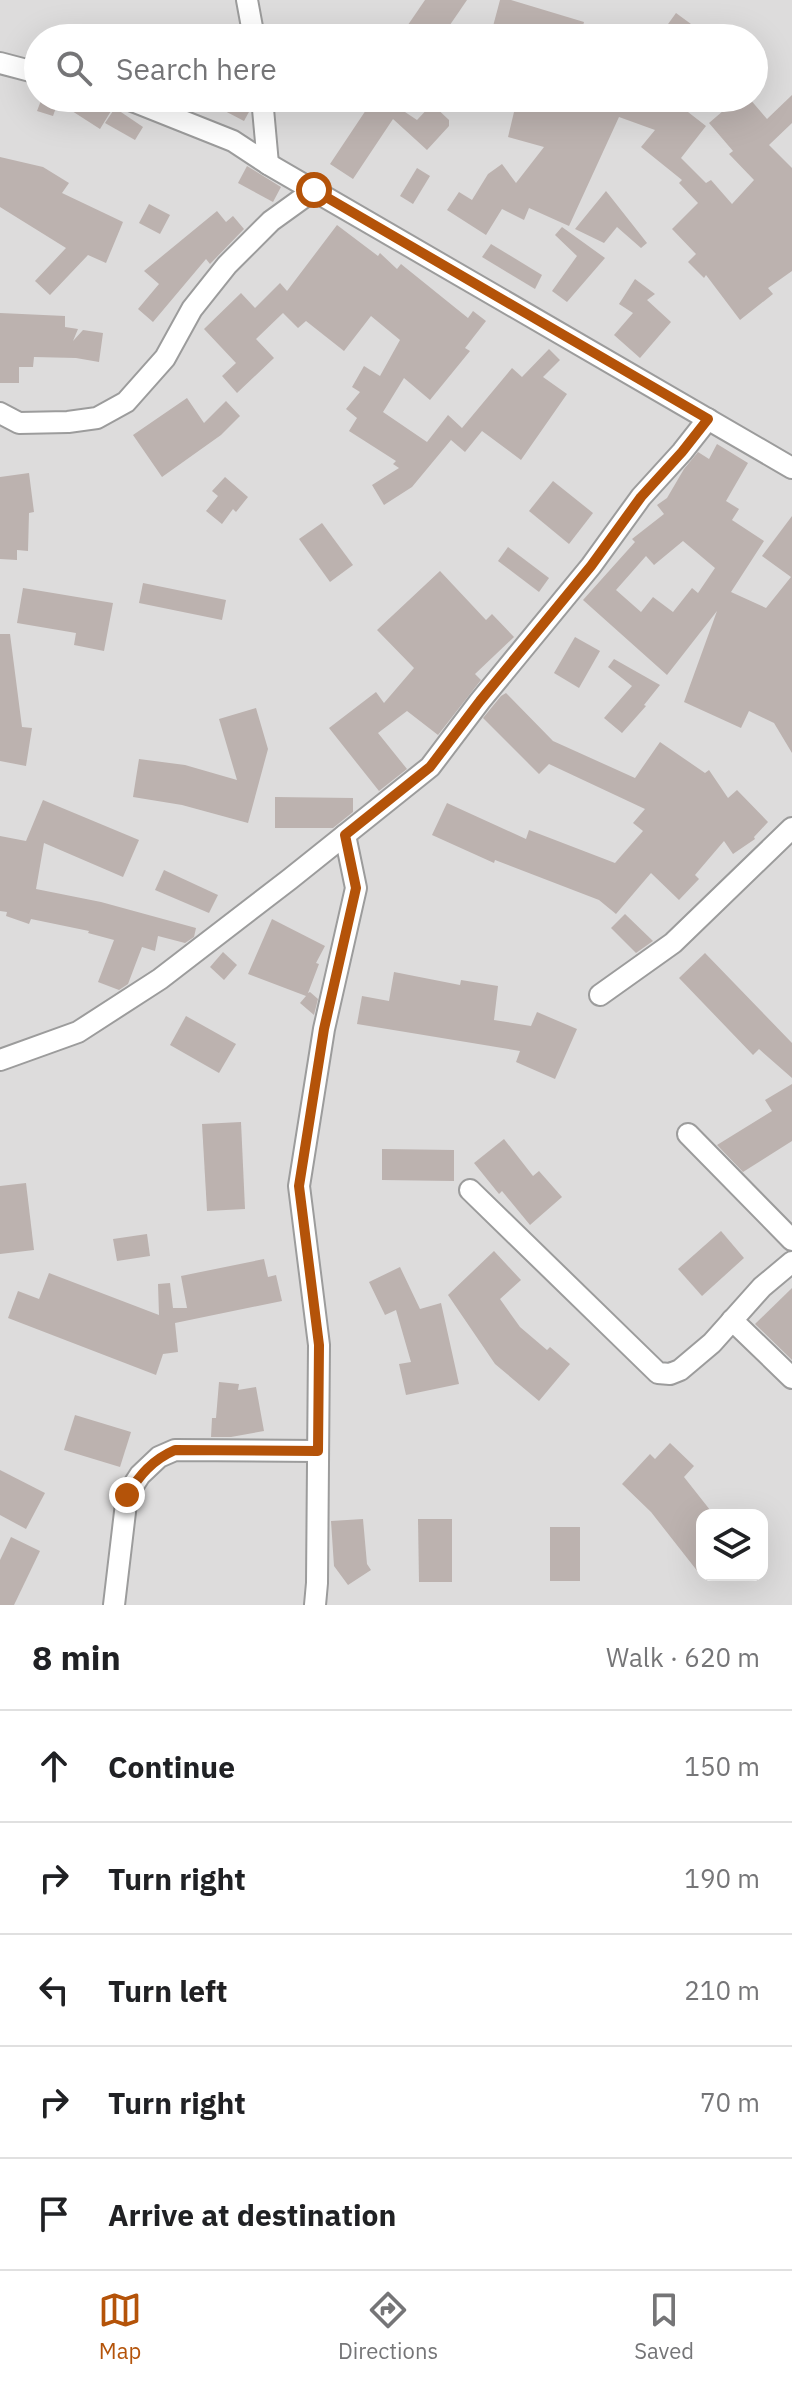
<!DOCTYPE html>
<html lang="en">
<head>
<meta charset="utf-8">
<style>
	:root { --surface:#fff; --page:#f6f6f6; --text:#202124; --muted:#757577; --line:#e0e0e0; --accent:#b45309 }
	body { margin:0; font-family:"IBM Plex Sans",sans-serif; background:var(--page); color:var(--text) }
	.controls { position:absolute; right:24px; bottom:24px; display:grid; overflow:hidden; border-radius:16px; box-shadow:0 8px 32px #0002 }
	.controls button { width:72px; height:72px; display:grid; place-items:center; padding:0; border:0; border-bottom:2px solid var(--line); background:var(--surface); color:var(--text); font:40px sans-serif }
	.stop { position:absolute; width:24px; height:24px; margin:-18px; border:6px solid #b45309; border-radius:50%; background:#fff }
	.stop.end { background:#b45309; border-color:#fff; box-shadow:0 2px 8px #0008 }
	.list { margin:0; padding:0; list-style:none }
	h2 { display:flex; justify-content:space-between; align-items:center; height:104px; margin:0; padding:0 32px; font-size:34px }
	h2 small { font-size:26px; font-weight:400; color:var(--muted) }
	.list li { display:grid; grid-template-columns:52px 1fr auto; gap:24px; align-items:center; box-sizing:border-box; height:112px; padding:0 32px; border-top:2px solid var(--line) }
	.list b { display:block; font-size:30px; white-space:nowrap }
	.list em { font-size:26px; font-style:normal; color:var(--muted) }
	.icon { flex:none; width:44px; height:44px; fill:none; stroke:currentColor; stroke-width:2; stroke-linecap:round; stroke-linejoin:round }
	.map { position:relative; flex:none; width:792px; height:1605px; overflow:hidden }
	.search { position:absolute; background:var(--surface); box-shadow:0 8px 32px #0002; left:24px; right:24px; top:24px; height:88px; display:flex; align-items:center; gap:20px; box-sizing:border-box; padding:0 28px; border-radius:44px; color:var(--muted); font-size:30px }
	.sheet { height:664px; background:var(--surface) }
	nav { display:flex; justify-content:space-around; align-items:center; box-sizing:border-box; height:112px; border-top:2px solid var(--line); background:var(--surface); font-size:22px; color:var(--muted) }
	nav a { display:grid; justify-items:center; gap:4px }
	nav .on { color:var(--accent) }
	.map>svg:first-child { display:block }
</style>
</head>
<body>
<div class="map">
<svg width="792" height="1605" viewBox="0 0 792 1605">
	<rect width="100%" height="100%" fill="#efeae6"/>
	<path fill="#dddcdc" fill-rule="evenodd" d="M0,0H792V1605H0ZM38,38H754V98H38ZM702,1515H762V1575H702Z"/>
	<g fill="#bcb2af" fill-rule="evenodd">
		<polygon points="425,0 467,0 441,38 399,38"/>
		<polygon points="500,0 511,0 584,22 580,38 518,38 492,30"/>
		<polygon points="676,13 710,38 658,38"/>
		<polygon points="792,95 792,123 769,145 792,168 792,271 768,288 773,294 740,320 706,275 704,278 688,262 696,254 672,229 698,203 679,183 682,180 641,147 655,130 619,117 569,226 529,208 524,220 502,209 486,235 447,210 459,192 472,200 488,174 502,164 516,183 544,147 508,137 514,112 483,108 484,98 670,98 706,126 681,158 706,183 711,180 732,204 754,180 729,154 733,151 709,123 738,98 749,98 767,119"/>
		<polygon points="42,98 91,98 111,111 100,129 58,102 53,116 37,111"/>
		<polygon points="200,98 249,98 250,110 244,121"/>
		<polygon points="374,98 384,98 417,120 432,104 449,120 449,126 427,150 393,119 353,179 330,164"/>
		<polygon points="115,108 143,127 135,140 105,123"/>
		<polygon points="0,157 43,167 69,183 62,193 123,222 106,263 88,255 50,295 35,281 66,248 0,207"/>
		<polygon points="247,166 281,187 273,202 238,183"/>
		<polygon points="417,168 430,176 413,204 400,196"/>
		<polygon points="606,191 647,243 641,248 617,227 604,243 575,229"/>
		<polygon points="149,204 170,215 160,234 139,223"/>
		<polygon points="217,211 226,222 233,216 244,229 210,264 206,259 153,322 138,309 159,284 144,271"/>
		<polygon points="337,225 378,256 380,253 397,269 401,264 468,318 473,311 486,321 465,348 470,351 430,400 404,378 383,412 427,442 448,415 462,428 512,368 522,377 549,349 560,360 543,377 567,394 521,460 482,431 465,452 451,440 412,487 384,505 372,485 399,468 393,464 396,461 349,431 357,418 346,409 360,392 352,387 364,366 380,376 400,340 371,316 344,351 306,321 298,328 283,313 256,339 274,358 237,393 222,376 236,363 204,329 241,293 255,308 280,283 287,291"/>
		<polygon points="562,227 605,258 567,302 552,291 577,256 555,235"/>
		<polygon points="491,244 542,275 535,289 482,257"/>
		<polygon points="635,279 655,294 647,300 671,322 640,358 614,335 633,313 619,304"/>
		<polygon points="0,313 65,316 65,327 78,329 73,341 83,330 103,333 99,362 76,358 34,357 33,367 19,367 19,383 0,383"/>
		<polygon points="187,398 204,423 226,401 240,416 221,435 162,477 133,435"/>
		<path d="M717,444L748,463L726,501L739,509L732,520L764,541L731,592L766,608L791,577L762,556L792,516V753L774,723L749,711L741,728L684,702L717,611L667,675L583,600L635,542L632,539L664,514L657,505L667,498L684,469L698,452L709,459ZM683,541L715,568L698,593L692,588L673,612L653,597L641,612L616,590L646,556L654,565Z"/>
		<polygon points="29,473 34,512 29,513 28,551 17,550 17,560 0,559 0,477"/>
		<polygon points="225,477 248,497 236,512 233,509 222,524 206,511 218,496 212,491"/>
		<polygon points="553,481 593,513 569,544 529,511"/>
		<polygon points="322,523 353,565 330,582 299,539"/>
		<polygon points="508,547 549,578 539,592 498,561"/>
		<polygon points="440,571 486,620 492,614 514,637 475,674 481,680 438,735 407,711 378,733 407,769 379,791 329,728 376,692 384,703 414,668 377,630"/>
		<polygon points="143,583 226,600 222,620 139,603"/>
		<polygon points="23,588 113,603 104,651 74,645 76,633 17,623"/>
		<polygon points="0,634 10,634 22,727 32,728 26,766 0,761"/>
		<polygon points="575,637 600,651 579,688 554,673"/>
		<polygon points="614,659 660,685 644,705 646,706 622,733 604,718 632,686 608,667"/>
		<polygon points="506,693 553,741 635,778 660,742 705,773 709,770 728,798 737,790 768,822 754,837 755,839 733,854 724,841 695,875 699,879 679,900 651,873 616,914 599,900 495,860 494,863 432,835 447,803 526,839 529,830 615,863 643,831 633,823 645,809 549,764 539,774 483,718 501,696"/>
		<polygon points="256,708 268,749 248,823 182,805 133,797 139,759 185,765 237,780 219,719"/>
		<polygon points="275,797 353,798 353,812 333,828 275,828"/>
		<polygon points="43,800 139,840 123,877 44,843 36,889 101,902 196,928 194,937 185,943 158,936 155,951 142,947 128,984 119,990 98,982 114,940 88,933 89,931 31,919 29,924 6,916 7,912 0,911 0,836 26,841"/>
		<polygon points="164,870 218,895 209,913 155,890"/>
		<polygon points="625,914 653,941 636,953 611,928"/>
		<polygon points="272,919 325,946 316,963 319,964 308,993 310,992 318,999 314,1015 300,1003 306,996 248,974"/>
		<polygon points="223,952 237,965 224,980 210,967"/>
		<polygon points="705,953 792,1043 792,1078 759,1049 753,1055 679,978"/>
		<polygon points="394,972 460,985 461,980 498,986 494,1020 531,1026 537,1012 577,1029 555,1079 516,1062 520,1051 357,1024 362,996 389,1001"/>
		<polygon points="186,1016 236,1044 219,1073 170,1045"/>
		<polygon points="792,1084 792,1141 743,1172 717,1145 772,1111 765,1100"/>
		<polygon points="241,1122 245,1209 207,1211 202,1124"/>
		<polygon points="504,1139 533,1176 539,1171 562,1197 530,1225 502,1191 499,1194 474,1163"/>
		<polygon points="382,1149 454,1150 454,1181 382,1180"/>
		<polygon points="26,1183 34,1250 0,1254 0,1186"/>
		<polygon points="721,1231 744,1258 702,1296 678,1269"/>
		<polygon points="147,1234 150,1256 117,1261 113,1239"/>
		<polygon points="494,1251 521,1280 500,1299 520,1327 547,1350 550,1347 570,1364 539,1401 495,1364 448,1295"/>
		<polygon points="264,1259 268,1277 276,1275 282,1301 175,1323 178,1352 163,1354 156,1375 8,1318 18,1291 39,1299 49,1273 159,1315 158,1284 170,1283 173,1308 187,1308 181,1276"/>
		<polygon points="400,1267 420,1309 441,1303 459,1384 406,1395 399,1364 411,1362 396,1310 385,1315 369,1282"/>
		<polygon points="792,1288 792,1360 755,1324"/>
		<polygon points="219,1382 239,1384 238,1390 256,1387 264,1431 231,1437 211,1437 212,1418 216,1418"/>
		<polygon points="75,1415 131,1432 120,1467 64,1450"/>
		<polygon points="670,1443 694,1466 684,1477 714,1515 702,1515 702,1577 651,1512 622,1484 650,1454 655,1459"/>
		<polygon points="0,1470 45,1493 26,1529 0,1515"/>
		<polygon points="363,1519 367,1564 371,1570 348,1585 334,1566 331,1521"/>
		<polygon points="418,1519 452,1519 452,1582 419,1582"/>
		<rect x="550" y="1527" width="30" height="54"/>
		<polygon points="11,1537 40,1551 14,1605 0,1605 0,1560"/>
	</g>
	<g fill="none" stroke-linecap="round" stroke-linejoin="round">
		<g stroke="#9c9c9c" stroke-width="24">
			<g id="minor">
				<polyline points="247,0 254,38"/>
				<polyline points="0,63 38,73"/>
				<polyline points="125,98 233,141 268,164 792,468"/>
				<polyline points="262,98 268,164"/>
				<polyline points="0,413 19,423 68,422 97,418 126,402 165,358 192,309 227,265 271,221 314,190"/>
				<polyline points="600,995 673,943 792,828"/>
				<polyline points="0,1060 78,1032 160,979 290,879 430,767 480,701 591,566 641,497 682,452 708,419"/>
				<polyline points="688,1134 792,1240"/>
				<polyline points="470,1190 658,1373 670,1374 680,1370 712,1343 762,1287 792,1262"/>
				<polyline points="732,1320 792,1378"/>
				<polyline points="114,1605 127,1495 140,1475 159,1457 175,1450 318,1451"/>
				<polyline points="315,1605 317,1583 319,1345 299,1186 324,1029 356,888 345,835"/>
			</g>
		</g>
		<use href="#minor" stroke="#fff" stroke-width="20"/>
	</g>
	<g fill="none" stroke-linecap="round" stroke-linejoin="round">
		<path stroke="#b45309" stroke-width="10" d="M127,1495C140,1475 152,1460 175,1450L318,1451L319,1345L299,1186L324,1029L356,888L345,835L430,767L480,701L591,566L641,497L682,452L708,419L314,190"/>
	</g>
</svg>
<div class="controls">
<button><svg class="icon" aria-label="layers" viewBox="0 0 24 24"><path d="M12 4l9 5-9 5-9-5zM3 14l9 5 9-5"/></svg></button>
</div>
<div class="stop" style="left:314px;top:190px"></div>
<div class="stop end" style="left:127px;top:1495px"></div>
<div class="search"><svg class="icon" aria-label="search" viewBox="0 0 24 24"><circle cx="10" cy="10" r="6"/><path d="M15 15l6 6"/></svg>Search here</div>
</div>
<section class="sheet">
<h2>8 min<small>Walk · 620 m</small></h2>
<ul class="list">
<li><svg class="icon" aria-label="ahead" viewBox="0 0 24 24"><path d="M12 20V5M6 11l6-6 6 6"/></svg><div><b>Continue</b></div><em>150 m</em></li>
<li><svg class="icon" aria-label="right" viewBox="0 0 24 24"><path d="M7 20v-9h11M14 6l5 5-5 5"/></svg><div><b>Turn right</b></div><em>190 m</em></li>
<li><svg class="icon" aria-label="left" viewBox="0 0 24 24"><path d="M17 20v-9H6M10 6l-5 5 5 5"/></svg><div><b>Turn left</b></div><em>210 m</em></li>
<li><svg class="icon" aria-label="right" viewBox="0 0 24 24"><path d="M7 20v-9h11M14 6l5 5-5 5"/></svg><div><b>Turn right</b></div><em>70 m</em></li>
<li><svg class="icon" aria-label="arrive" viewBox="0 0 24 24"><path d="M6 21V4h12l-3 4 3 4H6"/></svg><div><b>Arrive at destination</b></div></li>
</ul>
</section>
<nav>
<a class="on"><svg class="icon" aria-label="map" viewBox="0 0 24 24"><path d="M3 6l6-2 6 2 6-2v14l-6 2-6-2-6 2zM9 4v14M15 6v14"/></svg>Map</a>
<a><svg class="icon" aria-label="directions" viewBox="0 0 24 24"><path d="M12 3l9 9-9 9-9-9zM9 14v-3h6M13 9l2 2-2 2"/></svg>Directions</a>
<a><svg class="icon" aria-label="saved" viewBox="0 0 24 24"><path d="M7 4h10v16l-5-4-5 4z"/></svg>Saved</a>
</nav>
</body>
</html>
